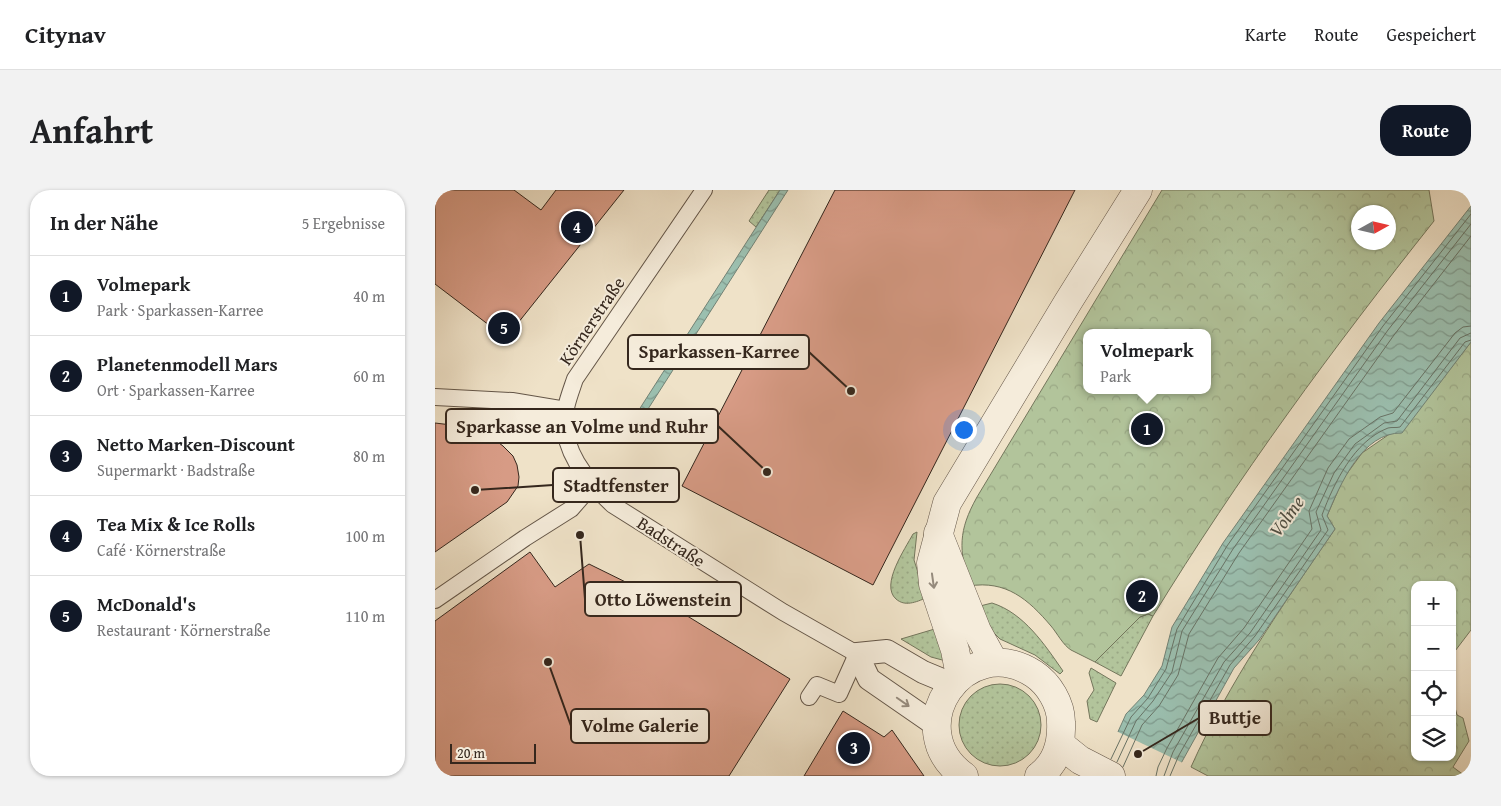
<!DOCTYPE html>
<html lang="de">
<head>
<meta charset="utf-8">
<style>
	:root { --surface:#fff; --page:#f2f2f2; --text:#202124; --muted:#757577; --line:#e0e0e0; --accent:#111827 }
	body { margin:0; font-family:"Gentium Book Plus",serif; background:var(--page); color:var(--text) }
	.controls { position:absolute; right:15px; bottom:15px; display:grid; overflow:hidden; border-radius:10px; box-shadow:0 1px 4px #0004 }
	.controls button { width:45px; height:45px; display:grid; place-items:center; padding:0; border:0; border-bottom:1px solid var(--line); background:var(--surface); color:var(--text); font:25px sans-serif }
	.compass { position:absolute; left:916px; top:15px; width:45px; height:45px; border-radius:50%; background:var(--surface); box-shadow:0 1px 4px #0004; rotate:82deg }
	.scale { position:absolute; left:15px; bottom:12px; width:86px; box-sizing:border-box; padding-left:5px; border:2px solid #35271d; border-top:0; font-size:14px; line-height:18px; white-space:nowrap; color:#35271d; -webkit-text-stroke:4px #f5ecdb; paint-order:stroke }
	.you { position:absolute; left:528px; top:239px; width:18px; height:18px; margin:-12px; border:4px solid #fff; border-radius:50%; background:#1a73e8; box-shadow:0 0 0 8px #1a73e833 }
	.badge { display:grid; place-items:center; width:32px; height:32px; border-radius:50%; background:var(--accent); color:#fff; font-size:16px; font-weight:700 }
	.pin { position:absolute; translate:-50% -50%; border:2px solid #fff; box-shadow:0 1px 5px #0006 }
	.popup { position:absolute; left:648px; top:139px; width:128px; height:65px; box-sizing:border-box; display:grid; place-content:center; border-radius:10px; background:var(--surface); filter:drop-shadow(0 1px 4px #0005); font-size:16px; white-space:nowrap; color:var(--muted) }
	.popup b { font-size:19px; color:var(--text) }
	.popup::after { content:''; position:absolute; left:50%; top:100%; margin-left:-10px; border:10px solid transparent; border-top-color:var(--surface) }
	.list { margin:0; padding:0; list-style:none }
	h2 { display:flex; justify-content:space-between; align-items:center; height:65px; margin:0; padding:0 20px; font-size:21px }
	h2 small { font-size:16px; font-weight:400; color:var(--muted) }
	.list li { display:grid; grid-template-columns:32px 1fr auto; gap:15px; align-items:center; box-sizing:border-box; height:80px; padding:0 20px; border-top:1px solid var(--line) }
	.list b { display:block; font-size:19px; white-space:nowrap }
	.list p { margin:0; font-size:16px; white-space:nowrap; color:var(--muted) }
	.list em { font-size:16px; font-style:normal; color:var(--muted) }
	.icon { flex:none; width:28px; height:28px; fill:none; stroke:currentColor; stroke-width:2; stroke-linecap:round; stroke-linejoin:round }
	.map { position:relative; flex:none; width:1036px; height:586px; overflow:hidden; border-radius:20px }
	header { display:flex; align-items:center; gap:30px; box-sizing:border-box; height:70px; padding:0 25px; background:var(--surface); border-bottom:1px solid var(--line) }
	header strong { font-size:24px }
	nav { display:flex; gap:28px; margin-inline-start:auto; font-size:18px }
	.intro { display:flex; align-items:center; justify-content:space-between; box-sizing:border-box; height:120px; padding:0 30px }
	h1 { margin:0; font-size:35px }
	.button { padding:12px 22px; border-radius:20px; background:var(--accent); color:#fff; font-size:18px; font-weight:700 }
	main { display:flex; gap:30px; padding:0 30px }
	aside { flex:1; background:var(--surface); border-radius:20px; box-shadow:0 1px 4px #0004 }
	.map>svg:first-child { display:block }
</style>
</head>
<body>
<header>
<strong>Citynav</strong>
<nav><a>Karte</a><a>Route</a><a>Gespeichert</a></nav>
</header>
<div class="intro"><h1>Anfahrt</h1><a class="button">Route</a></div>
<main>
<aside>
<h2>In der Nähe<small>5 Ergebnisse</small></h2>
<ul class="list">
<li><span class="badge">1</span><div><b>Volmepark</b><p>Park · Sparkassen-Karree</p></div><em>40 m</em></li>
<li><span class="badge">2</span><div><b>Planetenmodell Mars</b><p>Ort · Sparkassen-Karree</p></div><em>60 m</em></li>
<li><span class="badge">3</span><div><b>Netto Marken-Discount</b><p>Supermarkt · Badstraße</p></div><em>80 m</em></li>
<li><span class="badge">4</span><div><b>Tea Mix &amp; Ice Rolls</b><p>Café · Körnerstraße</p></div><em>100 m</em></li>
<li><span class="badge">5</span><div><b>McDonald's</b><p>Restaurant · Körnerstraße</p></div><em>110 m</em></li>
</ul>
</aside>
<div class="map">
<svg width="1036" height="586" viewBox="0 0 1036 586">
	<defs>
		<pattern id="grass-dots" width="8" height="8" patternUnits="userSpaceOnUse" patternTransform="scale(1.25)"><rect width="8" height="8" fill="#b2c49b"/><path d="M2 2h.1M6 6h.1" fill="none" stroke="#9aa885" stroke-width="1.8" stroke-linecap="round"/></pattern>
		<pattern id="park-crowns" width="20" height="18" patternUnits="userSpaceOnUse" patternTransform="scale(1.25)"><rect width="20" height="18" fill="#b2c49b"/><path d="M2 6a3 3 0 1 1 6 0M12 15a3 3 0 1 1 6 0" fill="none" stroke="#9aa885"/></pattern>
		<pattern id="water-waves" width="16" height="10" patternUnits="userSpaceOnUse" patternTransform="scale(1.25)"><rect width="16" height="10" fill="#9bbfaf"/><path d="M0 5q4-4 8 0t8 0" fill="none" stroke="#7f9b8e"/></pattern>
	</defs>
	<rect width="100%" height="100%" fill="#efe2c8"/>
	<filter id="stains"><feTurbulence type="fractalNoise" baseFrequency=".004" numOctaves="4"/><feColorMatrix values="0 0 0 0 .2 0 0 0 0 .09 0 0 0 0 .02 0 0 0 .5 -.17"/></filter>
	<radialGradient id="worn" r=".72"><stop offset=".6" stop-color="#630" stop-opacity="0"/><stop offset="1" stop-color="#630" stop-opacity=".3"/></radialGradient>
	<g fill="url(#grass-dots)" stroke="#74765c">
		<polygon points="334,0 345,0 321,37 314,31"/>
		<path d="M482,342L479,370L491,408C481,412 470,417 461,409C445,395 470,359 478,344Z"/>
		<path d="M557,413C589,423 610,455 628,481L625,484L600,465L565,449L553,437L545,416Z"/>
		<polygon points="713,424 718,426 686,486 660,472 705,427"/>
		<polygon points="503,438 511,471 496,467 466,449"/>
		<polygon points="656,478 681,493 662,532 655,529 652,511 659,500 654,483"/>
		<circle cx="565" cy="535" r="41"/>
	</g>
	<g fill="url(#park-crowns)" stroke="#74765c" fill-rule="evenodd">
		<path d="M727,0H994L999,31C898,158 803,287 718,426L713,424L705,427L660,472C652,468 644,464 636,460C628,455 622,443 616,436C593,409 571,390 534,396C524,359 523,341 542,307ZM924,22H954V52H924ZM652,143H772V200H652Z"/>
		<path d="M1036,152V440L1017,465V395H980V567H1017V506L1022,525L1028,528L1034,551L1018,577L1030,586H773L756,577C794,492 847,416 900,339L892,326L908,289L927,263L956,243L1003,194Z"/>
	</g>
	<g fill="url(#water-waves)" stroke="#728275">
		<polygon points="345,0 353,0 206,230 200,226"/>
		<path d="M1036,16V152L967,243C927,242 905,295 892,326L900,339L824,450L799,478L739,586H663L691,524L709,505L727,476L737,437L788,353L944,133Z"/>
	</g>
	<polygon fill="#efe2c8" points="681,541 748,573 742,586 660,586"/>
	<g fill="none" stroke-linecap="round" stroke-linejoin="round">
		<g stroke="#687366" stroke-width="1">
			<polyline points="676,569 696,527 713,508 731,479 742,439 792,356 948,136 1036,24"/>
			<polyline points="682,572 701,531 718,511 737,482 747,441 798,359 953,140 1036,34"/>
			<polyline points="688,577 707,535 724,516 743,485 754,444 804,363 959,145 1036,46"/>
			<polyline points="721,586 723,577 732,558 783,468 809,438 877,339 874,321 893,278 914,249 945,227 958,223 1020,143 1028,137 1036,136"/>
			<polyline points="729,586 738,562 789,472 815,443 886,340 881,322 899,283 920,254 949,233 962,231 1025,148 1036,143"/>
			<path d="M735,586L744,565L795,475L820,446L893,340L887,325C899,293 919,251 953,238C957,237 961,238 965,237L1030,152L1036,150"/>
		</g>
	</g>
	<g fill="#d79b85" stroke="#35271d">
		<polygon points="0,0 79,0 106,20 121,0 189,0 71,148 0,94"/>
		<polygon points="400,0 640,0 438,395 247,296"/>
		<polygon points="0,233 25,236 56,247 68,256 78,266 82,275 84,287 83,296 72,312 0,362"/>
		<polygon points="95,362 120,397 154,374 219,406 229,406 236,416 355,489 294,586 0,586 0,431"/>
		<polygon points="408,521 449,547 457,540 489,586 369,586"/>
	</g>
	<g fill="none" stroke-linecap="round" stroke-linejoin="round">
		<g stroke="#645648" stroke-width="18">
			<g id="pedestrian">
				<path d="M269,0L140,189C137,198 133,208 131,218C123,258 152,291 178,315L348,422L422,464L404,504L382,495L374,507"/>
				<polyline points="0,207 77,211 131,220"/>
				<polyline points="0,410 90,348 136,319 157,295"/>
			</g>
		</g>
		<g stroke="#645648" stroke-width="24">
			<polyline id="minor" points="502,536 434,489 422,464 452,461 488,482 517,494"/>
		</g>
		<g stroke="#645648" stroke-width="29">
			<g id="tertiary">
				<polyline points="503,343 542,441 559,472"/>
				<polyline points="525,486 520,460 498,394 496,373 512,313 633,112 703,0"/>
				<polyline points="625,554 645,570 676,586"/>
				<path d="M529,586C463,539 529,439 599,484C614,494 626,514 626,532C627,553 622,573 604,586"/>
			</g>
		</g>
		<use href="#pedestrian" stroke="#f5ecdb" stroke-width="16"/>
		<use href="#minor" stroke="#f5ecdb" stroke-width="22"/>
		<use href="#tertiary" stroke="#f5ecdb" stroke-width="28"/>
	</g>
	<defs><path id="oneway-shaft" d="M-6 0H5M1.5-3L5.5 0L1.5 3" fill="none" stroke-width="1.6" stroke-linecap="round" stroke-linejoin="round" transform="scale(1.25)"/></defs>
	<g stroke="#958a7c">
		<use href="#oneway-shaft" transform="translate(498 391) rotate(82)"/>
		<use href="#oneway-shaft" transform="translate(468 512) rotate(35)"/>
	</g>
	<g text-anchor="middle" stroke-width="4" stroke-linejoin="round" paint-order="stroke">
		<g font-size="18" fill="#35271d" stroke="#f5ecdb">
			<text transform="translate(157 131) rotate(-56)" y="6">Körnerstraße</text>
			<text transform="translate(236 352) rotate(33)" y="6">Badstraße</text>
		</g>
		<g font-size="19" font-style="italic" fill="#4e4d42" stroke="#f5ecdb">
			<text transform="translate(851 326) rotate(-54)" y="7">Volme</text>
		</g>
	</g>
	<path fill="none" stroke="#35271d" stroke-width="2" d="M416 201L374 162M332 282L283 236M40 300L118 295M145 345L150 409M703 564L764 528M113 472L136 536"/>
	<g fill="#35271d" stroke="#f5ecdb" stroke-width="2">
		<circle cx="416" cy="201" r="5"/>
		<circle cx="332" cy="282" r="5"/>
		<circle cx="40" cy="300" r="5"/>
		<circle cx="145" cy="345" r="5"/>
		<circle cx="703" cy="564" r="5"/>
		<circle cx="113" cy="472" r="5"/>
	</g>
	<g fill="#f5ecdb" stroke="#35271d" stroke-width="2">
		<rect x="193" y="145" width="181" height="34" rx="5"/>
		<rect x="11" y="219" width="272" height="34" rx="5"/>
		<rect x="118" y="278" width="126" height="34" rx="5"/>
		<rect x="150" y="392" width="156" height="34" rx="5"/>
		<rect x="764" y="511" width="72" height="34" rx="5"/>
		<rect x="136" y="519" width="138" height="34" rx="5"/>
	</g>
	<g font-size="19" text-anchor="middle" font-weight="bold" fill="#35271d">
		<text x="284" y="168">Sparkassen-Karree</text>
		<text x="147" y="243">Sparkasse an Volme und Ruhr</text>
		<text x="181" y="302">Stadtfenster</text>
		<text x="228" y="416">Otto Löwenstein</text>
		<text x="800" y="534">Buttje</text>
		<text x="205" y="542">Volme Galerie</text>
	</g>
	<rect width="100%" height="100%" filter="url(#stains)"/>
	<rect width="100%" height="100%" fill="url(#worn)"/>
</svg>
<div class="controls">
<button>+</button>
<button>−</button>
<button><svg class="icon" aria-label="locate" viewBox="0 0 24 24"><circle cx="12" cy="12" r="6"/><path d="M12 2v4M12 18v4M2 12h4M18 12h4"/></svg></button>
<button><svg class="icon" aria-label="layers" viewBox="0 0 24 24"><path d="M12 4l9 5-9 5-9-5zM3 14l9 5 9-5"/></svg></button>
</div>
<svg class="compass" viewBox="-18 -18 36 36"><path d="M0-13l5 13h-10z" fill="#e53935"/><path d="M0 13l5-13h-10z" fill="#757577"/></svg>
<div class="scale">20 m</div>
<div class="you"></div>
<div class="pin badge" style="left:712px;top:239px">1</div>
<div class="popup"><b>Volmepark</b>Park</div>
<div class="pin badge" style="left:707px;top:406px">2</div>
<div class="pin badge" style="left:419px;top:558px">3</div>
<div class="pin badge" style="left:142px;top:37px">4</div>
<div class="pin badge" style="left:69px;top:138px">5</div>
</div>
</main>
</body>
</html>
